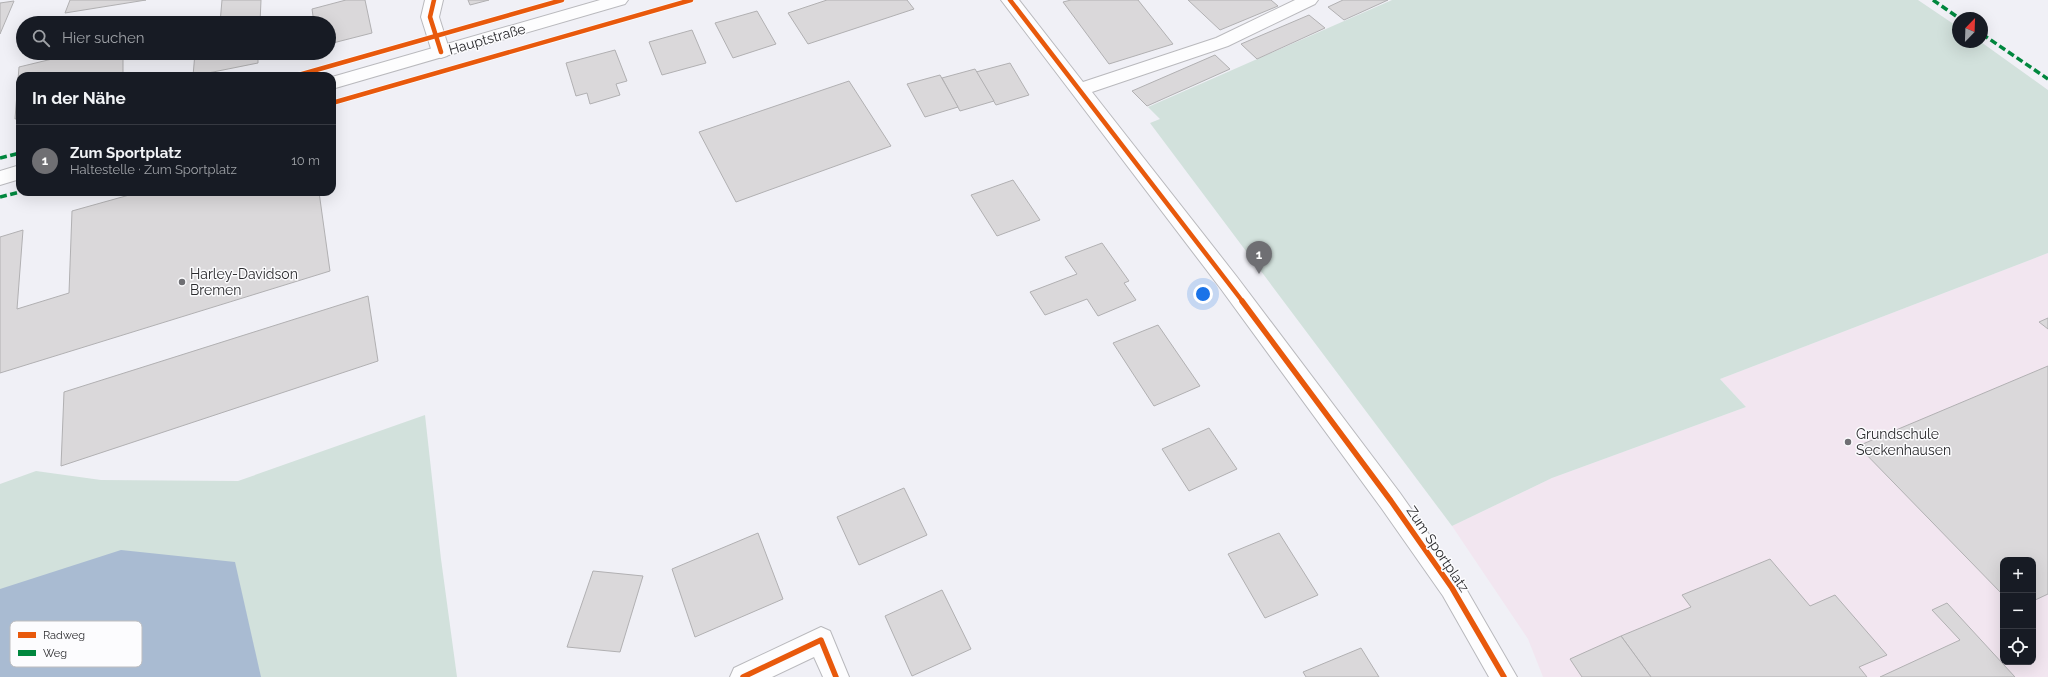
<!DOCTYPE html>
<html lang="de">
<head>
<meta charset="utf-8">
<style>
	:root { --surface:#171b24; --page:#20242c; --text:#f1f3f6; --muted:#9ea1a6; --line:#363941; --accent:#6f6f73 }
	body { margin:0; font-family:Raleway,sans-serif; background:var(--page); color:var(--text) }
	.controls { position:absolute; right:12px; bottom:12px; display:grid; overflow:hidden; border-radius:8px; box-shadow:0 4px 16px #0002 }
	.controls button { width:36px; height:36px; display:grid; place-items:center; padding:0; border:0; border-bottom:1px solid var(--line); background:var(--surface); color:var(--text); font:20px sans-serif }
	.compass { position:absolute; left:1952px; top:12px; width:36px; height:36px; border-radius:50%; background:var(--surface); box-shadow:0 4px 16px #0002; rotate:23deg }
	.you { position:absolute; left:1203px; top:294px; width:14px; height:14px; margin:-10px; border:3px solid #fff; border-radius:50%; background:#1a73e8; box-shadow:0 0 0 6px #1a73e833 }
	.badge { display:grid; place-items:center; width:26px; height:26px; border-radius:50%; background:var(--accent); color:#fff; font-size:13px; font-weight:700 }
	.pin { position:absolute; translate:-50% -33px; filter:drop-shadow(0 1px 2px #0008) }
	.pin::after { content:''; position:absolute; top:21px; width:14px; height:12px; background:inherit; clip-path:polygon(0 0,100% 0,50% 100%) }
	.list { margin:0; padding:0; list-style:none }
	h2 { display:flex; justify-content:space-between; align-items:center; height:52px; margin:0; padding:0 16px; font-size:17px }
	h2 small { font-size:13px; font-weight:400; color:var(--muted) }
	.list li { display:grid; grid-template-columns:26px 1fr auto; gap:12px; align-items:center; box-sizing:border-box; height:72px; padding:0 16px; border-top:1px solid var(--line) }
	.list b { display:block; font-size:15px; white-space:nowrap }
	.list p { margin:0; font-size:13px; white-space:nowrap; color:var(--muted) }
	.list em { font-size:13px; font-style:normal; color:var(--muted) }
	.icon { flex:none; width:22px; height:22px; fill:none; stroke:currentColor; stroke-width:2; stroke-linecap:round; stroke-linejoin:round }
	.map { position:relative; flex:none; width:2048px; height:677px; overflow:hidden }
	.search { position:absolute; background:var(--surface); box-shadow:0 4px 16px #0002; left:16px; top:16px; width:320px; height:44px; display:flex; align-items:center; gap:10px; box-sizing:border-box; padding:0 14px; border-radius:22px; color:var(--muted); font-size:15px }
	.panel { position:absolute; background:var(--surface); box-shadow:0 4px 16px #0002; left:16px; top:72px; width:320px; height:124px; border-radius:12px }
	.map>svg:first-child { display:block }
</style>
</head>
<body>
<div class="map">
<svg width="2048" height="677" viewBox="0 0 2048 677">
	<rect width="100%" height="100%" fill="#f0f0f6"/>
	<path fill="#f2e6f0" fill-rule="evenodd" d="M2048,253V677H1543L1528,639L1452,526L1552,478L1746,407L1720,379ZM2003,560H2033V662H2003Z"/>
	<g fill="#d2e1dc">
		<polygon points="1392,0 1918,0 1958,27 1958,42 1981,42 2048,90 2048,253 1720,379 1746,407 1552,478 1452,526 1150,123 1160,119 1148,107"/>
		<polygon points="425,415 441,559 457,677 0,677 0,484 36,471 101,480 238,481"/>
	</g>
	<polygon fill="#a9bbd2" points="121,550 235,562 261,677 0,677 0,589"/>
	<g fill="#dad8da" stroke="#b1b0b2">
		<polygon points="70,0 146,0 65,13"/>
		<polygon points="222,0 261,0 260,23 220,23"/>
		<polygon points="346,0 365,0 372,33 329,44 329,23 314,23 312,9"/>
		<polygon points="468,0 489,0 470,5"/>
		<polygon points="827,0 907,0 914,9 808,44 788,13"/>
		<polygon points="1071,0 1138,0 1173,44 1109,64 1063,2"/>
		<polygon points="1188,0 1271,0 1278,6 1220,30"/>
		<polygon points="1343,0 1388,0 1344,20 1328,7"/>
		<polygon points="14,1 0,34 0,3"/>
		<polygon points="757,11 776,44 733,58 715,23"/>
		<polygon points="1309,15 1325,28 1257,59 1241,44"/>
		<polygon points="692,30 706,63 662,75 649,42"/>
		<polygon points="615,50 627,81 616,84 620,95 590,104 587,93 576,96 566,63"/>
		<polygon points="77,53 123,53 123,76 20,76 20,118 15,119 19,67"/>
		<polygon points="195,53 258,53 258,63 193,76"/>
		<polygon points="1215,55 1230,69 1147,106 1132,91"/>
		<polygon points="1010,63 1029,95 996,105 976,72"/>
		<polygon points="975,69 994,101 960,111 942,78"/>
		<polygon points="940,75 958,107 925,117 907,84"/>
		<polygon points="849,81 891,146 736,202 699,132"/>
		<polygon points="1013,180 1040,220 997,236 971,195"/>
		<polygon points="140,192 319,192 330,271 0,373 0,237 23,230 17,309 69,293 72,211"/>
		<polygon points="1102,243 1129,281 1124,283 1136,300 1098,316 1087,299 1045,315 1030,292 1077,274 1065,257"/>
		<polygon points="368,296 378,361 61,466 64,392"/>
		<polygon points="2048,318 2048,329 2039,322"/>
		<polygon points="1158,325 1200,386 1154,406 1113,343"/>
		<polygon points="2048,366 2048,594 2033,601 2033,560 2003,560 2003,595 1858,446"/>
		<polygon points="1209,428 1237,469 1189,491 1162,449"/>
		<polygon points="904,488 927,535 859,565 837,517"/>
		<polygon points="758,533 783,599 695,637 672,569"/>
		<polygon points="1279,533 1318,595 1265,618 1228,554"/>
		<polygon points="1770,559 1810,606 1835,595 1887,655 1859,667 1867,677 1651,677 1621,636 1691,607 1682,595"/>
		<polygon points="593,571 643,576 620,652 567,647"/>
		<polygon points="942,590 971,649 912,676 885,616"/>
		<polygon points="1947,603 2015,677 1880,677 1960,640 1932,610"/>
		<polygon points="1621,636 1651,677 1582,677 1570,659"/>
		<polygon points="1361,648 1379,677 1306,677 1303,672"/>
	</g>
	<g fill="none" stroke-linecap="round" stroke-linejoin="round">
		<g stroke="#b9b9bd" stroke-width="2">
			<g id="minor">
				<polygon points="425,0 443,0 439,17 450,52 447,56 441,58 435,56 432,52 421,17"/>
				<polygon points="1001,0 1019,0 1083,82 1216,38 1295,0 1318,0 1315,4 1228,46 1092,92 1237,277 1400,493 1461,580 1517,677 1489,677 1443,596 1382,509 1221,289"/>
				<polygon points="821,627 830,631 849,677 823,677 814,657 772,677 730,677 734,668"/>
			</g>
		</g>
		<g stroke="#b9b9bd" stroke-width="2">
			<g id="major">
				<polygon points="600,0 628,0 625,4 332,89 332,77"/>
				<polygon points="20,165 20,179 0,185 0,171"/>
			</g>
		</g>
		<use href="#minor" fill="#fdfdfe" fill-rule="evenodd"/>
		<use href="#major" fill="#fdfdfe" fill-rule="evenodd"/>
		<g stroke="#00873e" stroke-width="3.5" stroke-dasharray="7 3.5" stroke-linecap="butt">
			<polyline points="1933,0 1959,18"/>
			<polyline points="1982,34 2048,79"/>
			<polyline points="0,158 20,153"/>
			<polyline points="0,197 20,192"/>
		</g>
		<g stroke="#fcfcfe" stroke-width="6">
			<g id="cycleway-far1">
				<polyline points="434,0 430,17 441,52"/>
				<polyline points="1010,0 1243,302"/>
				<polyline points="295,76 562,0"/>
				<polyline points="332,103 691,0"/>
			</g>
		</g>
		<g stroke="#fcfcfe" stroke-width="8">
			<g id="cycleway">
				<polyline points="1242,301 1391,501 1452,588 1504,677"/>
				<polyline points="743,677 821,640 836,677"/>
			</g>
		</g>
		<use href="#cycleway-far1" stroke="#e8590c" stroke-width="4.5"/>
		<use href="#cycleway" stroke="#e8590c" stroke-width="5.5"/>
	</g>
	<g fill="#6f6f73" stroke="#fcfcfe" stroke-width="1.5">
		<circle cx="182" cy="282" r="4"/>
		<circle cx="1848" cy="442" r="4"/>
	</g>
	<g text-anchor="middle" stroke-width="3" stroke-linejoin="round" paint-order="stroke">
		<g font-size="14" fill="#2a2a2d" stroke="#fcfcfe">
			<text transform="translate(487 39) rotate(-16)" y="5">Hauptstraße</text>
			<text transform="translate(1438 549) rotate(56)" y="5">Zum Sportplatz</text>
		</g>
		<g font-size="14" fill="#2a2a2d" stroke="#fcfcfe" text-anchor="start">
			<text x="190" y="279">Harley-Davidson<tspan x="190" dy="16">Bremen</tspan></text>
			<text x="1856" y="439">Grundschule<tspan x="1856" dy="16">Seckenhausen</tspan></text>
		</g>
	</g>
	<rect x="10" y="621" width="132" height="46" rx="6" fill="#fcfcfe" stroke="#bdbdbf" stroke-width="1"/>
	<rect x="18" y="632" width="18" height="6" fill="#e8590c"/>
	<rect x="18" y="650" width="18" height="6" fill="#00873e"/>
	<g font-size="11" fill="#2a2a2d">
		<text x="43" y="639">Radweg</text>
		<text x="43" y="657">Weg</text>
	</g>
</svg>
<div class="controls">
<button>+</button>
<button>−</button>
<button><svg class="icon" aria-label="locate" viewBox="0 0 24 24"><circle cx="12" cy="12" r="6"/><path d="M12 2v4M12 18v4M2 12h4M18 12h4"/></svg></button>
</div>
<svg class="compass" viewBox="-18 -18 36 36"><path d="M0-13l5 13h-10z" fill="#e53935"/><path d="M0 13l5-13h-10z" fill="#9ea1a6"/></svg>
<div class="you"></div>
<div class="pin badge" style="left:1259px;top:274px">1</div>
<div class="search"><svg class="icon" aria-label="search" viewBox="0 0 24 24"><circle cx="10" cy="10" r="6"/><path d="M15 15l6 6"/></svg>Hier suchen</div>
<section class="panel">
<h2>In der Nähe<small></small></h2>
<ul class="list">
<li><span class="badge">1</span><div><b>Zum Sportplatz</b><p>Haltestelle · Zum Sportplatz</p></div><em>10 m</em></li>
</ul>
</section>
</div>
</body>
</html>
